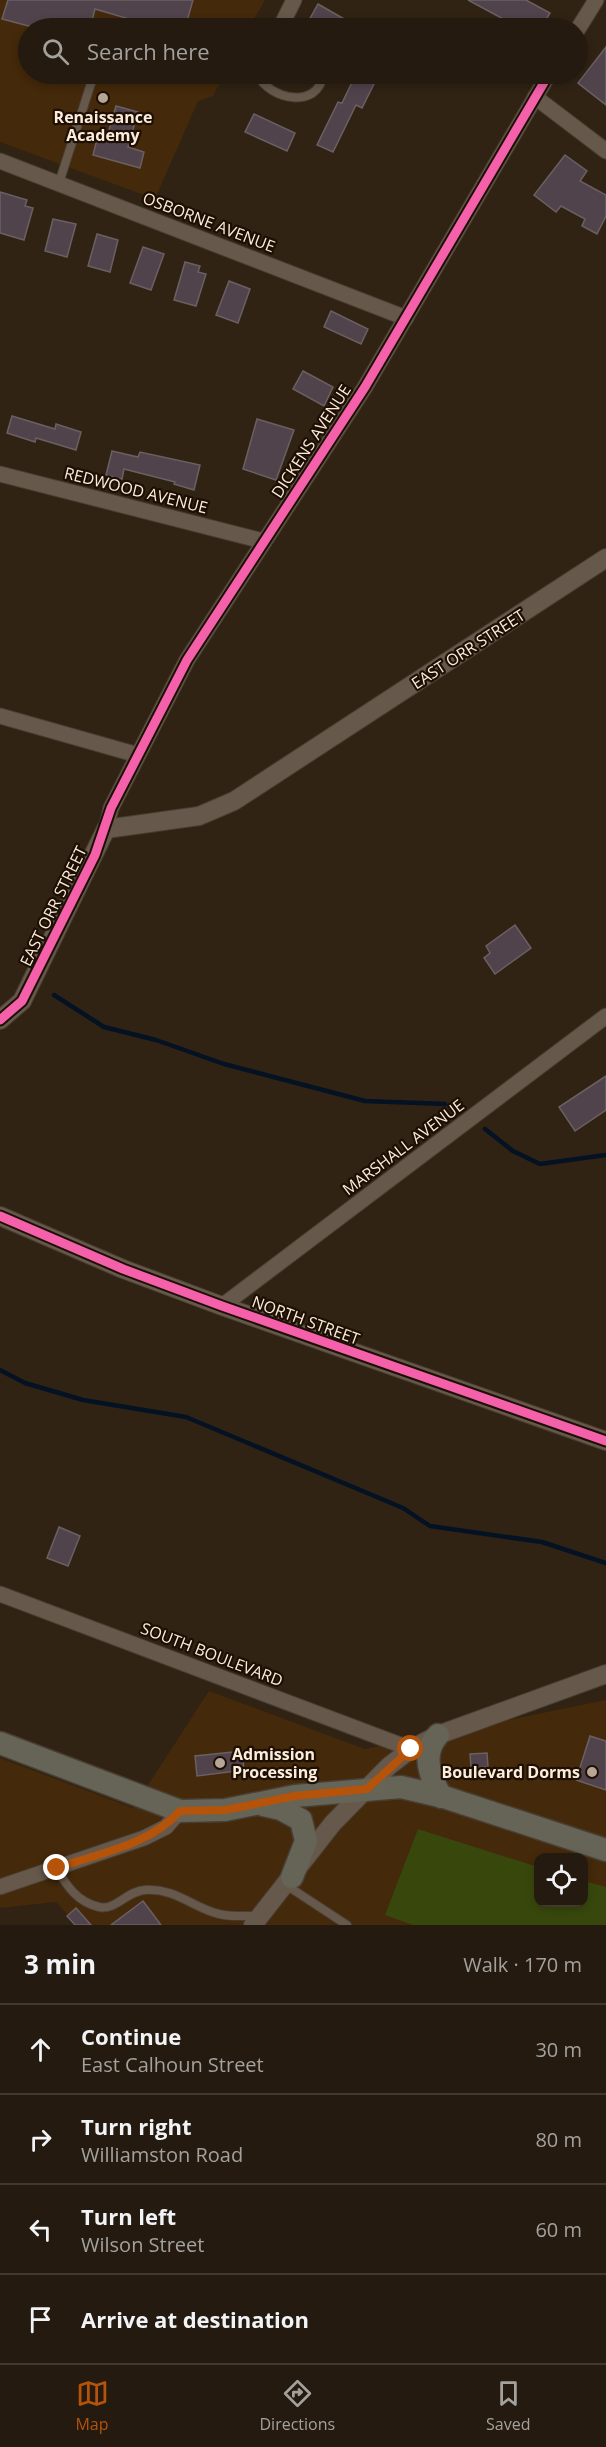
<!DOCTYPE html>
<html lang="en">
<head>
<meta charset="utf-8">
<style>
	:root { --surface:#241a0f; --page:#30271d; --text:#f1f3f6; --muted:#a3a19e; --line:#41382f; --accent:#b45309 }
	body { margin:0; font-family:"Open Sans",sans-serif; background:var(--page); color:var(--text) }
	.controls { position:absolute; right:18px; bottom:18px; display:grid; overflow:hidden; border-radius:12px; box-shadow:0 3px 9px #0003 }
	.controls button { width:54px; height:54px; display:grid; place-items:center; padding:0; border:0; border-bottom:2px solid var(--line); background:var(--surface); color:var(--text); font:30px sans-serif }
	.stop { position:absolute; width:18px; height:18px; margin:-14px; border:4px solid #b45309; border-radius:50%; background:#fff }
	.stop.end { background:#b45309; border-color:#fff; box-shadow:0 2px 6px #0008 }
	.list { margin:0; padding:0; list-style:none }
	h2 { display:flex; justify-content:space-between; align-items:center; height:78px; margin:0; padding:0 24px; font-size:26px }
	h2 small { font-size:20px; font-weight:400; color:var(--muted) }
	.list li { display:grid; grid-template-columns:39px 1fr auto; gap:18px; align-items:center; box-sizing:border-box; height:90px; padding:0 24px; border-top:2px solid var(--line) }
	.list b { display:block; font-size:22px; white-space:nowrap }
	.list p { margin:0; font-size:20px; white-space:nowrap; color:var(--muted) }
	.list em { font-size:20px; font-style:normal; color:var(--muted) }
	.icon { flex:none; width:33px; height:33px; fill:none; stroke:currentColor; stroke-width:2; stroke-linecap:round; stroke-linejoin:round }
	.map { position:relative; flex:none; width:606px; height:1925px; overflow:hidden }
	.search { position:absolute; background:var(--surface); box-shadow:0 3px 9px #0003; left:18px; right:18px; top:18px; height:66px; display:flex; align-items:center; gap:15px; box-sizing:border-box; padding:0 21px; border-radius:33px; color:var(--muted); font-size:22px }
	.sheet { height:438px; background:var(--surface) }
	nav { display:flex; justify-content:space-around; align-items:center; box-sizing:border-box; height:84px; border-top:2px solid var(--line); background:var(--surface); font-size:16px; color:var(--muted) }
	nav a { display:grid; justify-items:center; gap:3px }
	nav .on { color:var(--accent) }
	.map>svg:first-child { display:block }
</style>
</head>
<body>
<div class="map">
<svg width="606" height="1925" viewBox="0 0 606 1925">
	<rect width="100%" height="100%" fill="#302314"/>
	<g fill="#44290a" fill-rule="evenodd">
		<polygon points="0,0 265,0 249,28 28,28 28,74 225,74 213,96 198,101 155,199 0,142"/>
		<path d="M209,1691L365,1749L606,1700V1925H77L56,1902L0,1908V1758L133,1808ZM538,1858H584V1902H538Z"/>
	</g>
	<polygon fill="#38480c" points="418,1829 538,1867 538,1902 584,1902 584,1881 606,1887 606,1925 413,1925 385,1915"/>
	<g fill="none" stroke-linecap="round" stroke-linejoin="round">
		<g stroke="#041223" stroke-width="4.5">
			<polyline points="54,995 104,1027 156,1040 224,1064 365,1101 445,1104"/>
			<polyline points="485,1129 513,1151 540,1164 606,1155"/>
			<polyline points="0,1370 25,1383 83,1400 186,1417 403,1508 430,1526 542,1542 606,1563"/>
		</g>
	</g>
	<g fill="#51434c" stroke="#6a6062" stroke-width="1.5">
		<polygon points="8,0 193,0 185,28 134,28 136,21 95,9 90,28 36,28 2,19"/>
		<polygon points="468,0 526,0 550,13 541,28 520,28"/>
		<polygon points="318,4 360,28 319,28 308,22"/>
		<polygon points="606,47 606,105 578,83"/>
		<polygon points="356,74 379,74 362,108 356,105 333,152 317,145 338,102 342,103"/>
		<polygon points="116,106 138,112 128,147 144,152 140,168 93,155 97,139 106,141"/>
		<polygon points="254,114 295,133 287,151 245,132"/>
		<polygon points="565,155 587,171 580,181 606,195 606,216 597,234 582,226 585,219 561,206 556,212 534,195"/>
		<polygon points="0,192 27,200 25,206 33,208 24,240 0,233"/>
		<polygon points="53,219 76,224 67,257 45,251"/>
		<polygon points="97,234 118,240 110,272 88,266"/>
		<polygon points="143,247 164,254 151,290 130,283"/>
		<polygon points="185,262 200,266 198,272 206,274 196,306 174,300"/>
		<polygon points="229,281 250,289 238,323 216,315"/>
		<polygon points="331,311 368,329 361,344 324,327"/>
		<polygon points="303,371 333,387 324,406 293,389"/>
		<polygon points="12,416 55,429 56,424 81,432 76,450 36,438 35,442 7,433"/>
		<polygon points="257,419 294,430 276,480 243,469"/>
		<polygon points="112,451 138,457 140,452 200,465 194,490 174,484 175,482 124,469 122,479 106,475"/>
		<polygon points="515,925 531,948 495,974 484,958 490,953 486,946"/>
		<polygon points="606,1076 606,1110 575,1131 559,1107"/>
		<polygon points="59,1527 80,1536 68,1566 47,1558"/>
		<polygon points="590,1736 606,1741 606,1790 576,1780"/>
		<polygon points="242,1751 244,1770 197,1776 195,1756"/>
		<polygon points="487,1753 488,1767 471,1768 470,1754"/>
		<polygon points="143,1901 161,1925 111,1925"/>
		<polygon points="76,1908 91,1925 75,1925 67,1916"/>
	</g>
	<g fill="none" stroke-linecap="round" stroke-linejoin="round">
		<g stroke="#483e33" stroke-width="10">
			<g id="service">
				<path d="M257,74C269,100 319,110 323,74"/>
				<polyline points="59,183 94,74"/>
				<path d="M56,1868C67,1886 77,1902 99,1907C115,1911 127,1891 145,1890C176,1888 193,1908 219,1914C231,1917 244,1916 256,1916"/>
				<polyline points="286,1885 347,1925"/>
			</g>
		</g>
		<g stroke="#483e33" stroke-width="17">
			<g id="minor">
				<polyline points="280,28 294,0"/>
				<polyline points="578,29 596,0"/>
				<polyline points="535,97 606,151"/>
				<polyline points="0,161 406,318"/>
				<polyline points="0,474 263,541"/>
				<polyline points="0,716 138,755"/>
				<polyline points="106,829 111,808 187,660 365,387 549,74"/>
				<polyline points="222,1306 606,1016"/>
				<polyline points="0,1594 411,1749"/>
				<polyline points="0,1887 144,1838 166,1827 180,1811"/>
			</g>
		</g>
		<g stroke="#483e33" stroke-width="20">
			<g id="tertiary">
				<polyline points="0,1020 22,1001 106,829 199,816 234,801 606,558"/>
				<polyline points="0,1216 123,1269 222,1306 606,1441"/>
				<polyline points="253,1925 333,1823 389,1766 411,1749 438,1735 606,1674"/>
			</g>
		</g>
		<g stroke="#483e33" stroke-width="25">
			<g id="primary">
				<path d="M438,1735C421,1754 430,1776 441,1797"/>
				<polyline points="0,1743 180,1811 225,1810 295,1796 401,1787 444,1797 606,1850"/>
				<polyline points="263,1805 281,1809 301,1820 306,1841 292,1877"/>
			</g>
		</g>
		<use href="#service" stroke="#66594b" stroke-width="8"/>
		<use href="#minor" stroke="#66594b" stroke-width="15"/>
		<use href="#tertiary" stroke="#66594b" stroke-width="18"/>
		<use href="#primary" stroke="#656457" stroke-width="22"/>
		<g stroke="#1d0f03" stroke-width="13">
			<g id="cycleway">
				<polyline points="0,1020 22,1001 95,855 111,808 187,660 365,387 549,74"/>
				<polyline points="0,1216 123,1269 222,1306 606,1441"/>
			</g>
		</g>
		<use href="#cycleway" stroke="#f560ab" stroke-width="9"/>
	</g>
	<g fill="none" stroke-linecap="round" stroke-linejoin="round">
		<path stroke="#b45309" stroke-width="8" d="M57,1868C99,1853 150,1845 180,1811L225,1810L295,1796L367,1789L411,1749"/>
	</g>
	<g fill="#b5a696" stroke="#1d0f03" stroke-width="2">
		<circle cx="103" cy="98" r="6"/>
		<circle cx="220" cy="1763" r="6"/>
		<circle cx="592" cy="1772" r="6"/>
	</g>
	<g text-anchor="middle" stroke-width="4.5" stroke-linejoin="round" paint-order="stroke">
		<g font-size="16" font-weight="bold" fill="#fcecdc" stroke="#1d0f03">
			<text x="103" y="123">Renaissance<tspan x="103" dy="18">Academy</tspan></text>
			<text x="232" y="1760" text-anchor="start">Admission<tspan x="232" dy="18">Processing</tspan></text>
			<text x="580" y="1778" text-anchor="end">Boulevard Dorms</text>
		</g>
		<g font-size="16" fill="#fcecdc" stroke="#1d0f03">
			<text transform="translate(209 222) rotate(21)" y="6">OSBORNE AVENUE</text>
			<text transform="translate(311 441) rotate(-57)" y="6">DICKENS AVENUE</text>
			<text transform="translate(136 490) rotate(14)" y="6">REDWOOD AVENUE</text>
			<text transform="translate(468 649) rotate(-33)" y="6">EAST ORR STREET</text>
			<text transform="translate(53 906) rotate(-64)" y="6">EAST ORR STREET</text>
			<text transform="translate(403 1147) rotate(-37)" y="6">MARSHALL AVENUE</text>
			<text transform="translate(306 1320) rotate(20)" y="6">NORTH STREET</text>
			<text transform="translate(212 1654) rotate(21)" y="6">SOUTH BOULEVARD</text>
		</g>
	</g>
</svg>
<div class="controls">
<button><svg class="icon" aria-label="locate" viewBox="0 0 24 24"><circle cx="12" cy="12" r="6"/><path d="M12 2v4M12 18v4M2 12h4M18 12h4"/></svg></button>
</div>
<div class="stop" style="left:411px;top:1749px"></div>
<div class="stop end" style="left:57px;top:1868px"></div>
<div class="search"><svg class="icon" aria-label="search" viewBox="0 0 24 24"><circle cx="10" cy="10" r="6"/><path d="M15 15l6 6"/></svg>Search here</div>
</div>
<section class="sheet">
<h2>3 min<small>Walk · 170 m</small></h2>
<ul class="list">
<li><svg class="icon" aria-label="ahead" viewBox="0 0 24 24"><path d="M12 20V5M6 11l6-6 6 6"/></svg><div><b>Continue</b><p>East Calhoun Street</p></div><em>30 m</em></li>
<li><svg class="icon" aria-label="right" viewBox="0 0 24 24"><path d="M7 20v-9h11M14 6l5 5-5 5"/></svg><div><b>Turn right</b><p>Williamston Road</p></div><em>80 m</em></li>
<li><svg class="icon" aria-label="left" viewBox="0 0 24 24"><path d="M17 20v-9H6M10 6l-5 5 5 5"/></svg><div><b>Turn left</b><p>Wilson Street</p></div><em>60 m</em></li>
<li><svg class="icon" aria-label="arrive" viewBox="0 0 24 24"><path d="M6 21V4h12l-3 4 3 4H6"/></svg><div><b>Arrive at destination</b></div></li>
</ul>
</section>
<nav>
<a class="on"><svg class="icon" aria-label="map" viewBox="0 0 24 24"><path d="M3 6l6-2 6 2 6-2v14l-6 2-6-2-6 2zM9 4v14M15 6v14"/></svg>Map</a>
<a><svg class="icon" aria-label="directions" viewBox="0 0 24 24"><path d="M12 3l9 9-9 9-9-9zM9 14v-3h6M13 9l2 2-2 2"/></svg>Directions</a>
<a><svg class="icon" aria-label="saved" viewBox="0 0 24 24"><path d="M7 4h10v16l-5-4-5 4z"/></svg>Saved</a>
</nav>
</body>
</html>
